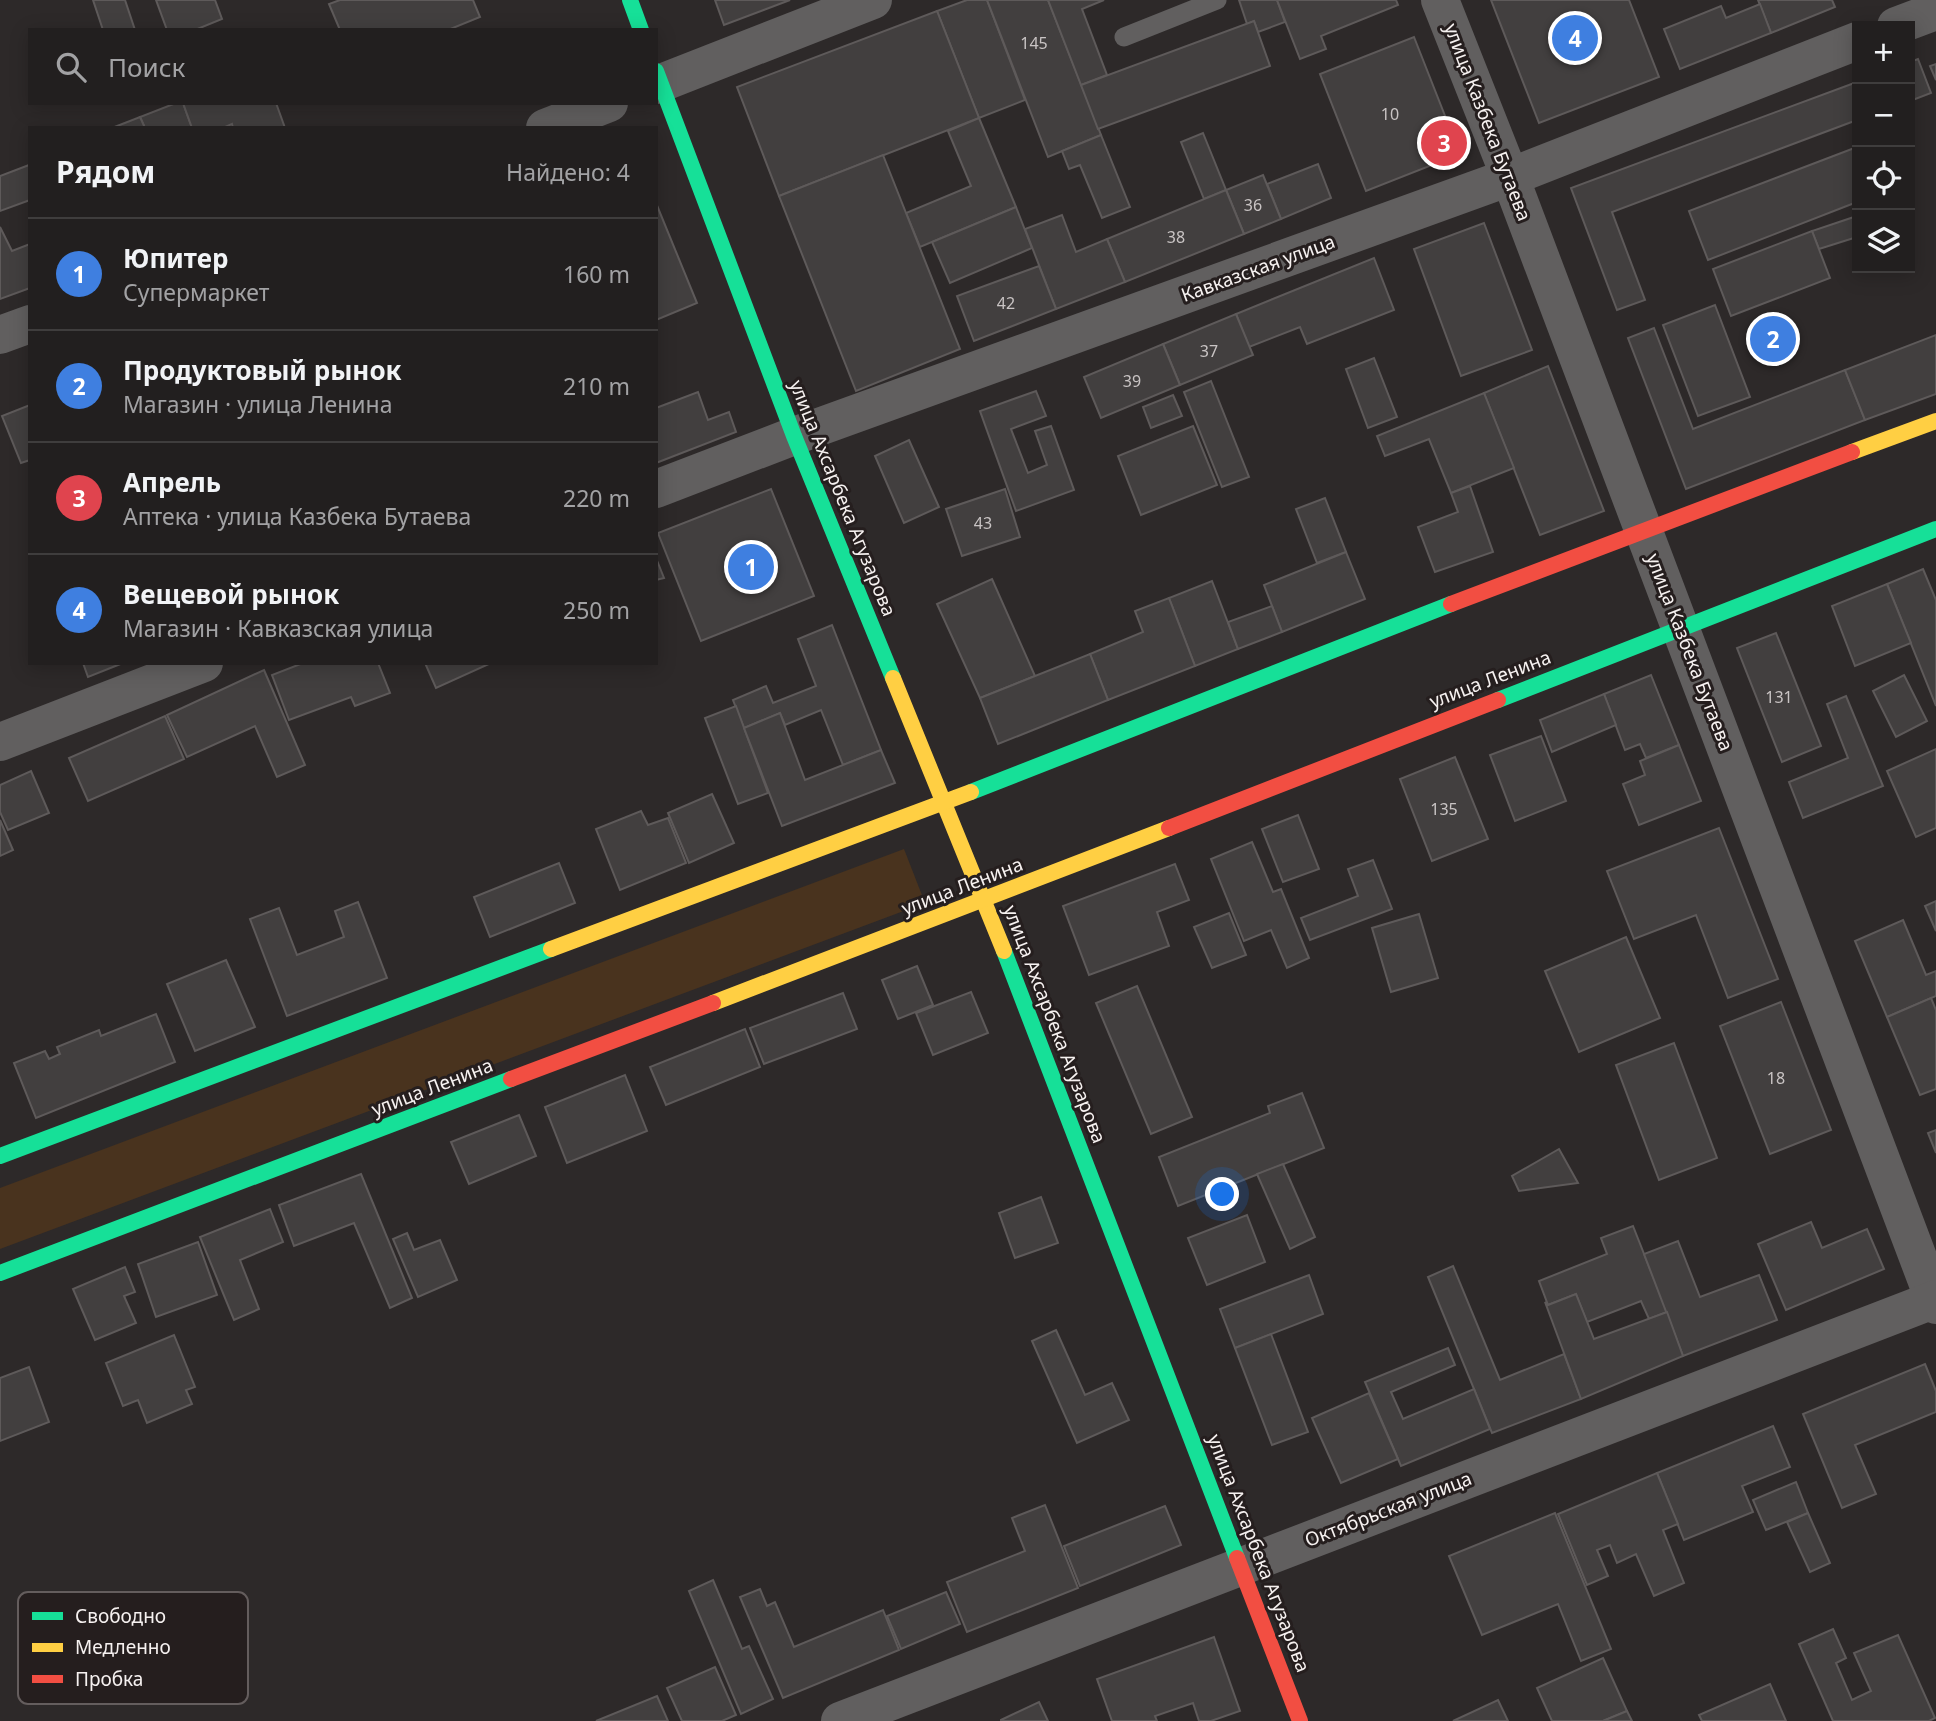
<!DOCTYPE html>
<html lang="ru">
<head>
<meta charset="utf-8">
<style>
	:root { --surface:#221f1f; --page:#2e2c2c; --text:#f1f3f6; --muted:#a2a2a4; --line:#3f3d3d; --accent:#b0abaa }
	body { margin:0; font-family:"Noto Sans",sans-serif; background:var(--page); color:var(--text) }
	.controls { position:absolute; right:21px; top:21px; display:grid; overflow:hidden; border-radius:0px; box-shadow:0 4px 18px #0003 }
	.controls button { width:63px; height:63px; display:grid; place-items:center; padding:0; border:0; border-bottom:2px solid var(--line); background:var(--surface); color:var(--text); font:35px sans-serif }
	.you { position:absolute; left:1223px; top:1195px; width:24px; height:24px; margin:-18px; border:5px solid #fff; border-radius:50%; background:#1a73e8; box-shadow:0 0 0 10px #1a73e833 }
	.badge { display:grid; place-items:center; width:46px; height:46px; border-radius:50%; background:var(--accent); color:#fff; font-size:23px; font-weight:700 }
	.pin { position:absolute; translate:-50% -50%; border:4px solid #fff; box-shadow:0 2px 7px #0006 }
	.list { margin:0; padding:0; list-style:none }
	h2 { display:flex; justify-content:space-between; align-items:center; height:91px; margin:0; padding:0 28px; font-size:30px }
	h2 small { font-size:23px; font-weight:400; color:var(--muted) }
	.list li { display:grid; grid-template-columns:46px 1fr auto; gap:21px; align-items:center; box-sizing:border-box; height:112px; padding:0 28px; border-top:2px solid var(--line) }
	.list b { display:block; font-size:26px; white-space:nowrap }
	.list p { margin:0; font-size:23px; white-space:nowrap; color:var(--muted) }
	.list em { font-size:23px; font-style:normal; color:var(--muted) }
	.icon { flex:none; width:38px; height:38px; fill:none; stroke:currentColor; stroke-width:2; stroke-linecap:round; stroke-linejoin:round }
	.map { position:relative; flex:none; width:1936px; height:1721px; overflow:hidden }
	.search { position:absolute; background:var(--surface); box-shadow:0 4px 18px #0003; left:28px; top:28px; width:630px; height:77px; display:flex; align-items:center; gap:18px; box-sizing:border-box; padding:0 24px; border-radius:0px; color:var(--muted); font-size:26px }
	.panel { position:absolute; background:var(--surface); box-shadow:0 4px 18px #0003; left:28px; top:126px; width:630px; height:539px; border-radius:0px }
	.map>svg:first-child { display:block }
</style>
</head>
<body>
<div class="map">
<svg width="1936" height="1721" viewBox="0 0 1936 1721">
	<rect width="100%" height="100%" fill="#2d2929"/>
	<polygon fill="#49331e" points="904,849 925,903 0,1249 0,1188"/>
	<g fill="#423f3f" stroke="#5e5a5a" stroke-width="2">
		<polygon points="93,0 125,0 135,30 103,30"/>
		<polygon points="156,0 215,0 222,19 195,30 167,30"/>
		<polygon points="340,0 473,0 480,17 448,30 340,30 329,4"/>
		<polygon points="715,0 790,0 724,25"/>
		<polygon points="967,0 987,0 1025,100 979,118 937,11"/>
		<polygon points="987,0 1048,0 1101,135 1048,157"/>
		<polygon points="1048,0 1104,0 1082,9 1107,75 1081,85"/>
		<polygon points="1239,0 1277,0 1285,22 1258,32 1254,21 1247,24"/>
		<polygon points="1277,0 1396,0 1398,5 1321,36 1326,49 1300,59"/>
		<polygon points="1491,0 1629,0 1659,77 1539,123"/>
		<polygon points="1758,0 1832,0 1835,7 1771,33"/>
		<polygon points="1760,4 1771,33 1680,69 1664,29 1721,6 1726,18"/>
		<polygon points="937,11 979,118 779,196 737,87"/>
		<polygon points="1254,21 1270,66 1098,129 1081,85"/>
		<polygon points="1414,37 1460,154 1366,191 1320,74"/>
		<polygon points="1918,59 1931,93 1910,101 1910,62"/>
		<polygon points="1936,64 1936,80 1930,66"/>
		<polygon points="1857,82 1857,120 1612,212 1645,300 1617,310 1571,188"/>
		<polygon points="176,103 183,103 192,128 145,128 140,117"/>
		<polygon points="183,103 276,103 285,128 233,128 232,124 223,128 192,128"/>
		<polygon points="140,117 145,128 112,128"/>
		<polygon points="979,118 1016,207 920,247 906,213 971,186 948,131"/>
		<polygon points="1203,133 1226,190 1204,199 1181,142"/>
		<polygon points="1101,135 1130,207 1102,218 1080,165 1069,169 1062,151"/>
		<polygon points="1857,147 1857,202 1708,260 1689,211"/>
		<polygon points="883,155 960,349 856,391 779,196"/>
		<polygon points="1318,164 1331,198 1281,219 1267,184"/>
		<polygon points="29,165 30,200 0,211 0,176"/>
		<polygon points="1263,175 1281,219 1244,234 1226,190"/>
		<polygon points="1226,190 1244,234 1125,282 1107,239"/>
		<polygon points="656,203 697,303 656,320"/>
		<polygon points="1016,207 1032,248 950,283 932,242"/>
		<polygon points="1062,215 1076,252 1107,239 1125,282 1056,309 1025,229"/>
		<polygon points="1857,216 1857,237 1819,249 1812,231"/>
		<polygon points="1484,223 1532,350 1461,376 1414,249"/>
		<polygon points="0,227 12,251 30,244 30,288 0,299"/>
		<polygon points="1812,231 1830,278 1731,316 1713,269"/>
		<polygon points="1374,258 1394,310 1307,344 1300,327 1249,347 1236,314"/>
		<polygon points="1039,266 1056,309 974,341 957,296"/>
		<polygon points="1715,305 1750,397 1698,416 1663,325"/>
		<polygon points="1236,314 1253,355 1180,385 1163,344"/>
		<polygon points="1654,328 1693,429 1845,370 1865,420 1686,489 1628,338"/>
		<polygon points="1936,335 1936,394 1865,420 1845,370"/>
		<polygon points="1163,344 1180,385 1101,418 1084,377"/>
		<polygon points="1374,358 1397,417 1368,428 1346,369"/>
		<polygon points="1548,366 1604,511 1540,535 1484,393"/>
		<polygon points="1211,381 1249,477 1222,487 1184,392"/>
		<polygon points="1036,391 1046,416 1011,429 1028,473 1047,465 1035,431 1051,426 1074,490 1016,511 980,411"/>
		<polygon points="698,392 708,420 729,412 736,432 656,463 656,408"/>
		<polygon points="1484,393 1514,468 1451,493 1429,439 1385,456 1377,436"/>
		<polygon points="1173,395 1182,416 1151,428 1143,407"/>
		<polygon points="30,405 30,460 21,463 2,416"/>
		<polygon points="1193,426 1217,485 1141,515 1118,456"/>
		<polygon points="909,440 939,507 904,523 875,456"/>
		<polygon points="1470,486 1493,552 1435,572 1418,527 1458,512 1451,493"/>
		<polygon points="771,489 814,596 701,641 658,533"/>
		<polygon points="1005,489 1020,537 962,556 946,509"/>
		<polygon points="1325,498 1346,552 1317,563 1296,509"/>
		<polygon points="1346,552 1365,599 1282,632 1264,585"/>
		<polygon points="656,558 664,578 656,580"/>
		<polygon points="1923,569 1936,600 1936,706 1887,584"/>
		<polygon points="992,579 1035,676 980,698 937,604"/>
		<polygon points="1212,581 1238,649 1195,666 1169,598"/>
		<polygon points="1887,584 1911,643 1855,666 1832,606"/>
		<polygon points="1169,598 1195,666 1108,700 1090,654 1143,632 1135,611"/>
		<polygon points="1272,606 1282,632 1238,649 1228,622"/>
		<polygon points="832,625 881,750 843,765 821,710 785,725 780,713 744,728 733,700 766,686 773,703 816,686 798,639"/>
		<polygon points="1776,633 1821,746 1782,762 1737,648"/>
		<polygon points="1090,654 1108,700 998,744 980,698"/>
		<polygon points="83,663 123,663 88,677"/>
		<polygon points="303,663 378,663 390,693 355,706 351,697 289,720 272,675"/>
		<polygon points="425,663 488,663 489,664 436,688"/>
		<polygon points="264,670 305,765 277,777 255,726 187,757 167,715"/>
		<polygon points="1651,675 1679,745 1646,758 1640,744 1625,750 1604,694"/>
		<polygon points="1904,675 1927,721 1896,737 1873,691"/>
		<polygon points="1604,694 1616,725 1552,752 1540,720"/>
		<polygon points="1846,696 1883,786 1803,818 1789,782 1848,758 1827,704"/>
		<polygon points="736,706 768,793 738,804 705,718"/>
		<polygon points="780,713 805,780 881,750 895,783 782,826 744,728"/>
		<polygon points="165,716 184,759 88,801 69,758"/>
		<polygon points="1541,736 1566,801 1515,821 1490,755"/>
		<polygon points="1679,745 1701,801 1639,825 1623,784 1645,775 1640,761"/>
		<polygon points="1936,749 1936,828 1916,837 1887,771"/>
		<polygon points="1455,757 1488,839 1432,861 1400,779"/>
		<polygon points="31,771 49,813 8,830 0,812 0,785"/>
		<polygon points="712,794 734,843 689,863 668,813"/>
		<polygon points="641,811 648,825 668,818 686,863 620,890 596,829"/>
		<polygon points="1298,815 1319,869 1283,882 1262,829"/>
		<polygon points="0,820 13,850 0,856"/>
		<polygon points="1719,828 1778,979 1728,998 1696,915 1634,939 1607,871"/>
		<polygon points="1252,842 1273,892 1281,889 1309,958 1287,968 1271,930 1244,941 1211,859"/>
		<polygon points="1373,860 1392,909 1310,940 1301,918 1358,896 1348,869"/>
		<polygon points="559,863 575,903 490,937 474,897"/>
		<polygon points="1175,864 1189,900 1157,912 1169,946 1089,975 1063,906"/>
		<polygon points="1936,901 1936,931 1925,906"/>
		<polygon points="358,902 387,978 287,1016 250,919 279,908 297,955 344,937 335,911"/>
		<polygon points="1229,913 1246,955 1212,968 1194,927"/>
		<polygon points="1419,914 1438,978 1391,992 1372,928"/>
		<polygon points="1903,920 1926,975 1936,971 1936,996 1887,1017 1855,941"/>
		<polygon points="1626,937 1660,1018 1579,1052 1545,971"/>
		<polygon points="226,960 255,1027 195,1051 167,984"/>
		<polygon points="917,966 933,1005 898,1019 882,980"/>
		<polygon points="1137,986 1192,1117 1151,1134 1096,1003"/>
		<polygon points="971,992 988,1033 933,1055 916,1013"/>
		<polygon points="843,993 857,1029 764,1064 750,1028"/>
		<polygon points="1931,998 1936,1010 1936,1089 1920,1095 1887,1017"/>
		<polygon points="1781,1002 1831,1130 1770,1154 1720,1026"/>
		<polygon points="156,1014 175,1062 36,1118 14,1063 45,1051 49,1059 60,1054 57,1047 99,1030 101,1036"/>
		<polygon points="745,1029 760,1067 666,1105 650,1067"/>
		<polygon points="1674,1043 1717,1158 1659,1180 1616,1065"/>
		<polygon points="625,1075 647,1131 567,1163 545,1107"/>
		<polygon points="1302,1093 1324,1148 1178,1206 1159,1157 1270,1113 1268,1106"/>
		<polygon points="519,1115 536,1156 469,1184 451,1142"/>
		<polygon points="1936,1130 1936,1153 1928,1133"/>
		<polygon points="1559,1149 1578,1183 1519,1191 1512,1176"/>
		<polygon points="1283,1164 1315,1237 1290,1249 1257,1174"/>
		<polygon points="361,1174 412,1298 390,1308 354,1223 294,1246 279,1205"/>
		<polygon points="1041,1197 1058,1243 1015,1258 999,1213"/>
		<polygon points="270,1209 283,1242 240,1260 259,1309 234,1320 200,1237"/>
		<polygon points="1247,1215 1265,1262 1207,1285 1188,1238"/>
		<polygon points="1811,1222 1822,1248 1867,1229 1884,1269 1786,1310 1758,1244"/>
		<polygon points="1633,1226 1667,1312 1649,1319 1641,1301 1587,1322 1576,1294 1548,1305 1539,1281 1607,1254 1601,1238"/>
		<polygon points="407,1233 414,1250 440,1240 457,1280 418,1297 393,1239"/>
		<polygon points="1678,1241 1700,1297 1759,1275 1777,1320 1683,1356 1644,1254"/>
		<polygon points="198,1242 217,1295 156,1317 138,1264"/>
		<polygon points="1453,1266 1500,1380 1564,1354 1581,1399 1492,1433 1428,1277"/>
		<polygon points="125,1267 135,1292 124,1296 136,1323 95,1340 73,1289"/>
		<polygon points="1309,1275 1323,1314 1235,1348 1220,1309"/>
		<polygon points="1576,1294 1594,1339 1667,1312 1683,1356 1581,1399 1545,1302 1548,1305"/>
		<polygon points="1056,1330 1085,1395 1112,1383 1129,1420 1077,1443 1032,1341"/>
		<polygon points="1271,1334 1308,1432 1272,1445 1235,1348"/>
		<polygon points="174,1335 195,1387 186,1390 192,1404 147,1423 138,1400 123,1406 106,1363"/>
		<polygon points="1448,1348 1455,1365 1391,1392 1403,1419 1474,1389 1490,1429 1401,1466 1365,1382"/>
		<polygon points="1925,1364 1936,1391 1936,1412 1855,1445 1876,1494 1842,1508 1803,1414"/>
		<polygon points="29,1367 49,1422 0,1441 0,1378"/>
		<polygon points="1369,1393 1398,1459 1341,1483 1312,1418"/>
		<polygon points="1773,1426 1790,1467 1742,1486 1753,1512 1684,1540 1657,1473"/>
		<polygon points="1657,1473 1678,1524 1663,1530 1684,1583 1654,1596 1636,1554 1617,1563 1610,1545 1597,1550 1608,1576 1587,1585 1558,1514"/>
		<polygon points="1796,1482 1808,1513 1766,1530 1753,1500"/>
		<polygon points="1045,1505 1078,1588 967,1632 947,1582 1025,1551 1012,1518"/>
		<polygon points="1165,1506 1181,1545 1080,1586 1064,1546"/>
		<polygon points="1555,1513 1611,1649 1581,1661 1558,1604 1482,1635 1449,1556"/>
		<polygon points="1808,1513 1830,1563 1810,1572 1787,1522"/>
		<polygon points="713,1580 742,1649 749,1646 773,1699 741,1714 689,1591"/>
		<polygon points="760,1589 767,1606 775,1602 794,1647 883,1610 899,1650 783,1698 740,1597"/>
		<polygon points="946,1592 960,1624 901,1649 887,1616"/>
		<polygon points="1833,1629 1846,1658 1836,1663 1852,1700 1871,1691 1854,1653 1898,1635 1935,1718 1929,1721 1833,1721 1799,1644"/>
		<polygon points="1214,1637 1240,1711 1211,1721 1199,1721 1193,1703 1155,1716 1157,1721 1112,1721 1097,1679"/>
		<polygon points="1603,1658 1627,1711 1603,1721 1552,1721 1537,1688"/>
		<polygon points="715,1667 736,1715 722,1721 682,1721 667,1688"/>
		<polygon points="1770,1684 1786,1721 1702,1721 1699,1715"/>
		<polygon points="657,1696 668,1721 596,1721"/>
		<polygon points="1498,1700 1508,1721 1453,1721"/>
		<polygon points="1039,1702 1048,1721 1001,1721 1001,1720"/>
		<polygon points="1627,1711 1632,1721 1603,1721"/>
	</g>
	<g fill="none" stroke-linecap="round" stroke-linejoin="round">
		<polyline stroke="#615f5f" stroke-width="19" points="1124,37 1217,0"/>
		<g stroke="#615f5f" stroke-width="38">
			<polyline points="1440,0 1510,177 1936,1305"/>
			<polyline points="1896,26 1936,11"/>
			<polyline points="656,85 873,0"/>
			<polyline points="545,128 609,103"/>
			<polyline points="0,335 30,324"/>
			<polyline points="656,489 794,436 1510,177 1857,41"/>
			<polyline points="0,742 204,663"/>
			<polyline points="840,1721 1936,1299"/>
		</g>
		<g stroke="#16e098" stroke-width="16">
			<polyline points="630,0 641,30"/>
			<polyline points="656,71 794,436 893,678"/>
			<polyline points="1498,700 1936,529"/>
			<polyline points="971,792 1451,604"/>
			<polyline points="1004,951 1237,1558"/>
			<polyline points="0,1156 551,949"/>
			<polyline points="0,1273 511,1079"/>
		</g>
		<g stroke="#ffcf43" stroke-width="16">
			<polyline points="1852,452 1936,421"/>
			<polyline points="893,678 1004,951"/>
			<polyline points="551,949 971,792"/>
			<polyline points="713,1003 1169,828"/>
		</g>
		<g stroke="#f24e42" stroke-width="16">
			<polyline points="1451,604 1852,452"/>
			<polyline points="1169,828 1498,700"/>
			<polyline points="511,1079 713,1003"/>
			<polyline points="1237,1558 1300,1721"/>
		</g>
	</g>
	<g text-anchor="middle" stroke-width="6" stroke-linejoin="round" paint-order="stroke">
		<g font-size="16" fill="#c9c4c4">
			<text x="1034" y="49">145</text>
			<text x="1390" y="120">10</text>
			<text x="1253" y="211">36</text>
			<text x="1176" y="243">38</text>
			<text x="1006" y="309">42</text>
			<text x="1209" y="357">37</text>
			<text x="1132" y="387">39</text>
			<text x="983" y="529">43</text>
			<text x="1779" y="703">131</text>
			<text x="1444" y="815">135</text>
			<text x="1776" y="1084">18</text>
		</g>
		<g font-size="19" fill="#f6f1f0" stroke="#251e1e">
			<text transform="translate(1488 122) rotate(69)" y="7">улица Казбека Бутаева</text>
			<text transform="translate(1258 268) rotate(-20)" y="7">Кавказская улица</text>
			<text transform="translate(843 498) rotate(68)" y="7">улица Ахсарбека Агузарова</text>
			<text transform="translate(1690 652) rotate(69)" y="7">улица Казбека Бутаева</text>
			<text transform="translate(1490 679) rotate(-21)" y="7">улица Ленина</text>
			<text transform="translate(962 886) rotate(-21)" y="7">улица Ленина</text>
			<text transform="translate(1055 1024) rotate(69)" y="7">улица Ахсарбека Агузарова</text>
			<text transform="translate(432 1087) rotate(-21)" y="7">улица Ленина</text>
			<text transform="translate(1388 1509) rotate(-21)" y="7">Октябрьская улица</text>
			<text transform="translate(1259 1553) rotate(69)" y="7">улица Ахсарбека Агузарова</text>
		</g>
	</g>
	<rect x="18" y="1592" width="230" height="112" rx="10" fill="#251e1e" stroke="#645d5d" stroke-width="2"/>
	<rect x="32" y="1612" width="31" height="8" fill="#16e098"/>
	<rect x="32" y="1643" width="31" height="9" fill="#ffcf43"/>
	<rect x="32" y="1675" width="31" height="8" fill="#f24e42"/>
	<g font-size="19" fill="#f6f1f0">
		<text x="75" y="1623">Свободно</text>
		<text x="75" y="1654">Медленно</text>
		<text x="75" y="1686">Пробка</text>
	</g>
</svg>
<div class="controls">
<button>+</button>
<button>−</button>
<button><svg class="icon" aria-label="locate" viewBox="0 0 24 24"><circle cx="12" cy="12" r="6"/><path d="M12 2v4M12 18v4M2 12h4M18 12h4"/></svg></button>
<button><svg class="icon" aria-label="layers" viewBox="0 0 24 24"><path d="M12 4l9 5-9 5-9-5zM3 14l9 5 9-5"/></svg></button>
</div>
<div class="you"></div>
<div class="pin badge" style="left:751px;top:567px;background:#3f7fe0">1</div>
<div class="pin badge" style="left:1773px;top:339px;background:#3f7fe0">2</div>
<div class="pin badge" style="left:1444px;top:143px;background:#e0444e">3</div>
<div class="pin badge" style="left:1575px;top:38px;background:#3f7fe0">4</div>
<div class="search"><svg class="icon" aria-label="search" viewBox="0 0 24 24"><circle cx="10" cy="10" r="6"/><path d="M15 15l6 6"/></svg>Поиск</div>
<section class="panel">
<h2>Рядом<small>Найдено: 4</small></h2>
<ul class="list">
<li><span class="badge" style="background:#3f7fe0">1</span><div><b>Юпитер</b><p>Супермаркет</p></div><em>160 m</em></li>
<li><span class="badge" style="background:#3f7fe0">2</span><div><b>Продуктовый рынок</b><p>Магазин · улица Ленина</p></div><em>210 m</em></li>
<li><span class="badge" style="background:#e0444e">3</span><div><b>Апрель</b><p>Аптека · улица Казбека Бутаева</p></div><em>220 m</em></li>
<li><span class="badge" style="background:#3f7fe0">4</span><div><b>Вещевой рынок</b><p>Магазин · Кавказская улица</p></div><em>250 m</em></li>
</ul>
</section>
</div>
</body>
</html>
